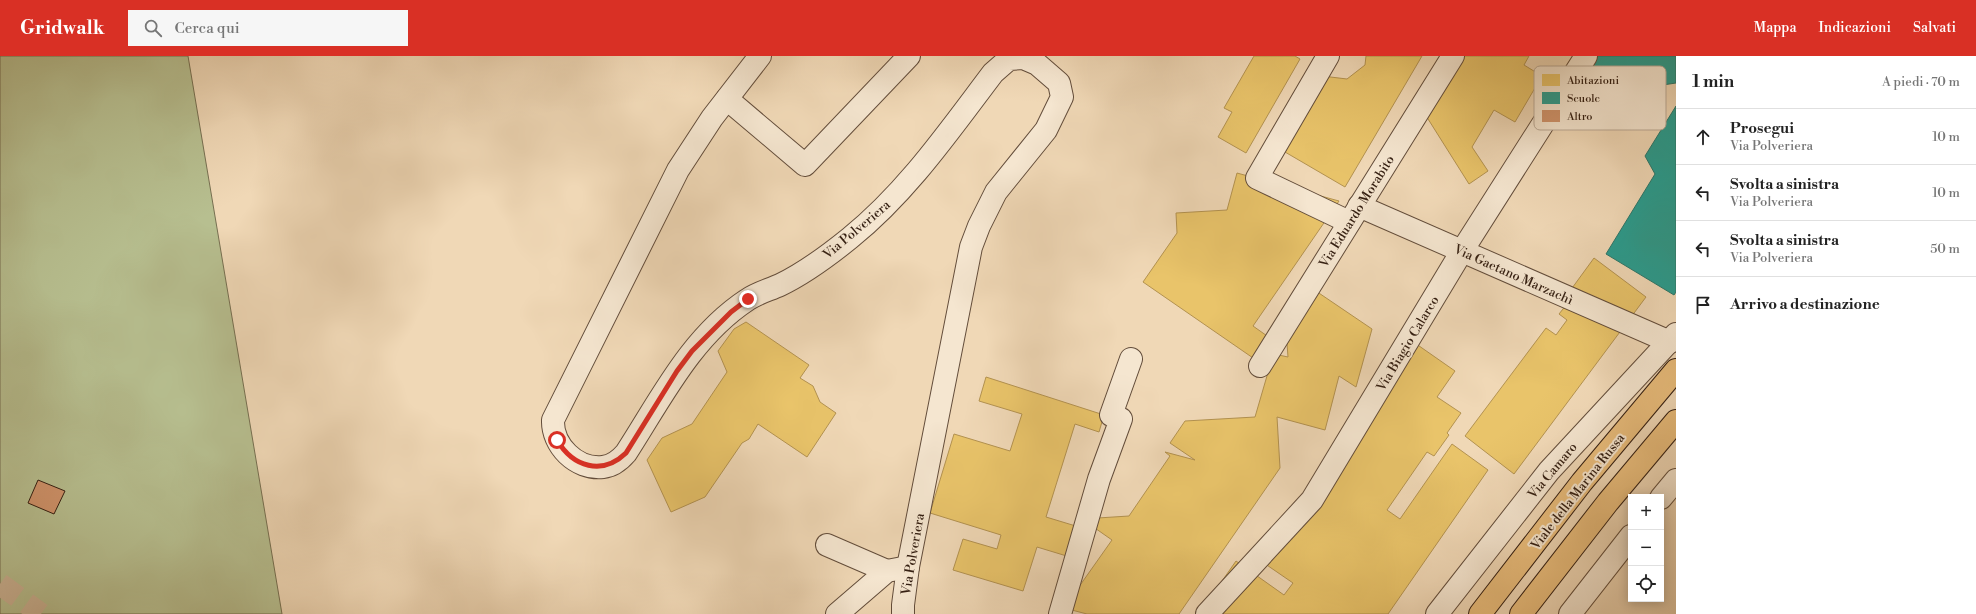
<!DOCTYPE html>
<html lang="it">
<head>
<meta charset="utf-8">
<style>
	:root { --surface:#fff; --page:#f6f6f6; --text:#222; --muted:#767676; --line:#e0e0e0; --accent:#d93025 }
	body { margin:0; font-family:"Libre Bodoni",serif; background:var(--page); color:var(--text) }
	.controls { position:absolute; right:12px; bottom:12px; display:grid; overflow:hidden; border-radius:0px; box-shadow:0 2px 10px #0003 }
	.controls button { width:36px; height:36px; display:grid; place-items:center; padding:0; border:0; border-bottom:1px solid var(--line); background:var(--surface); color:var(--text); font:20px sans-serif }
	.stop { position:absolute; width:12px; height:12px; margin:-9px; border:3px solid #d93025; border-radius:50%; background:#fff }
	.stop.end { background:#d93025; border-color:#fff; box-shadow:0 1px 4px #0008 }
	.list { margin:0; padding:0; list-style:none }
	h2 { display:flex; justify-content:space-between; align-items:center; height:52px; margin:0; padding:0 16px; font-size:17px }
	h2 small { font-size:13px; font-weight:400; color:var(--muted) }
	.list li { display:grid; grid-template-columns:26px 1fr auto; gap:12px; align-items:center; box-sizing:border-box; height:56px; padding:0 16px; border-top:1px solid var(--line) }
	.list b { display:block; font-size:15px; white-space:nowrap }
	.list p { margin:0; font-size:13px; white-space:nowrap; color:var(--muted) }
	.list em { font-size:13px; font-style:normal; color:var(--muted) }
	.icon { flex:none; width:22px; height:22px; fill:none; stroke:currentColor; stroke-width:2; stroke-linecap:round; stroke-linejoin:round }
	.map { position:relative; flex:none; width:1676px; height:558px; overflow:hidden }
	header { display:flex; align-items:center; gap:24px; box-sizing:border-box; height:56px; padding:0 20px; background:var(--accent); color:#fff }
	header strong { font-size:19px }
	nav { display:flex; gap:22px; margin-inline-start:auto; font-size:14px }
	.search { width:280px; height:36px; background:var(--page); display:flex; align-items:center; gap:10px; box-sizing:border-box; padding:0 14px; border-radius:0px; color:var(--muted); font-size:15px }
	main { display:flex }
	aside { flex:1; background:var(--surface) }
	.map>svg:first-child { display:block }
</style>
</head>
<body>
<header>
<strong>Gridwalk</strong>
<div class="search"><svg class="icon" aria-label="search" viewBox="0 0 24 24"><circle cx="10" cy="10" r="6"/><path d="M15 15l6 6"/></svg>Cerca qui</div>
<nav><a>Mappa</a><a>Indicazioni</a><a>Salvati</a></nav>
</header>
<main>
<div class="map">
<svg width="1676" height="558" viewBox="0 0 1676 558">
	<rect width="100%" height="100%" fill="#f0d8b6"/>
	<filter id="stains"><feTurbulence type="fractalNoise" baseFrequency=".005" numOctaves="4"/><feColorMatrix values="0 0 0 0 .2 0 0 0 0 .09 0 0 0 0 .02 0 0 0 .5 -.17"/></filter>
	<radialGradient id="worn" r=".72"><stop offset=".6" stop-color="#630" stop-opacity="0"/><stop offset="1" stop-color="#630" stop-opacity=".3"/></radialGradient>
	<polygon fill="#b7bf90" stroke="#766f51" points="0,0 188,0 282,558 0,558"/>
	<g fill="#e9c46a" stroke="#b39250">
		<polygon points="1254,0 1295,0 1300,3 1246,97 1218,81 1232,56 1224,52"/>
		<polygon points="1366,0 1422,0 1345,131 1273,89 1314,19 1347,23 1365,9"/>
		<polygon points="1455,0 1529,0 1524,9 1542,20 1515,66 1494,54 1472,91 1488,115 1469,128 1423,55"/>
		<polygon points="1237,117 1339,145 1253,270 1277,287 1274,298 1288,301 1285,260 1307,229 1372,273 1356,331 1339,320 1325,374 1277,361 1280,412 1179,558 1087,558 1064,552 1112,484 1082,463 1129,460 1170,400 1165,396 1195,404 1170,387 1185,365 1255,361 1269,313 1143,226 1177,177 1176,157 1227,154"/>
		<polygon points="1594,202 1646,241 1514,418 1465,380 1546,272 1556,279 1567,264 1559,258 1571,243 1567,239"/>
		<polygon points="746,266 809,309 800,322 813,330 820,346 836,357 807,401 758,368 749,383 742,387 705,441 671,456 647,404 662,382 692,368 727,316 718,295 734,273"/>
		<polygon points="1412,285 1455,315 1437,341 1461,357 1447,377 1449,379 1434,400 1427,396 1387,454 1400,463 1452,388 1488,414 1388,558 1199,558 1236,505 1284,539 1293,527 1258,503"/>
		<polygon points="986,321 1104,359 1099,376 1075,368 1046,461 1079,471 1070,501 1037,491 1023,535 953,514 963,483 997,493 1001,479 930,457 954,378 1010,395 1022,358 979,345"/>
	</g>
	<g fill="#2a9d8f" stroke="#2d776a">
		<polygon points="1586,0 1676,0 1676,27 1656,30 1664,45 1652,64 1576,17"/>
		<polygon points="1676,50 1676,236 1674,239 1606,198 1655,118 1645,100"/>
	</g>
	<polygon fill="#cf936b" stroke="#341f12" points="38,424 65,435 54,458 28,447"/>
	<g fill="none" stroke-linecap="round" stroke-linejoin="round">
		<polyline stroke="#cab395" stroke-width="22" stroke-dasharray="22 11" stroke-linecap="butt" points="0,528 41,558"/>
		<g stroke="#634d3b" stroke-width="24">
			<g id="minor">
				<path d="M760,0L712,62L678,114L553,364C552,389 576,414 603,411C613,410 620,404 626,397C661,343 691,281 747,244C757,237 769,234 780,229C805,217 829,199 850,182C907,136 949,75 993,17L1009,3L1023,2L1037,8L1059,27L1062,41L1046,74L996,136L979,170L971,191L908,511L903,549V558"/>
				<polyline points="1328,0 1257,122 1349,166"/>
				<polyline points="727,43 805,109 909,0"/>
				<polyline points="1359,150 1670,286"/>
				<polyline points="1260,310 1453,0"/>
				<polyline points="1661,442 1676,424"/>
				<polyline points="827,489 887,515"/>
				<polyline points="837,558 887,515 908,511"/>
				<polyline points="1060,558 1099,423 1121,363 1111,359 1131,303"/>
				<polyline points="1207,558 1312,444 1462,195 1586,0"/>
				<polyline points="1437,558 1549,415 1676,278"/>
				<polyline points="1570,558 1631,480"/>
			</g>
		</g>
		<g stroke="#341f12" stroke-width="24">
			<g id="major">
				<polyline points="1480,558 1582,426 1676,314"/>
				<polyline points="1521,558 1608,446 1676,365"/>
			</g>
		</g>
		<use href="#minor" stroke="#f5e6d0" stroke-width="22"/>
		<use href="#major" stroke="#e8bc7b" stroke-width="22"/>
	</g>
	<g fill="none" stroke-linecap="round" stroke-linejoin="round">
		<path stroke="#d93025" stroke-width="5" d="M557,384C573,411 602,420 626,397L677,315L692,295L731,256L748,243"/>
	</g>
	<g text-anchor="middle" stroke-width="4" stroke-linejoin="round" paint-order="stroke">
		<g font-size="13" fill="#341f12" stroke="#f5e6d0">
			<text transform="translate(1356 155) rotate(-58)" y="5">Via Eduardo Morabito</text>
			<text transform="translate(856 173) rotate(-40)" y="5">Via Polveriera</text>
			<text transform="translate(1514 218) rotate(24)" y="5">Via Gaetano Marzachì</text>
			<text transform="translate(1407 287) rotate(-59)" y="5">Via Biagio Calarco</text>
			<text transform="translate(1552 414) rotate(-50)" y="5">Via Camaro</text>
			<text transform="translate(1577 435) rotate(-52)" y="5">Viale della Marina Russa</text>
			<text transform="translate(912 498) rotate(-80)" y="5">Via Polveriera</text>
		</g>
	</g>
	<rect x="1534" y="10" width="132" height="64" rx="6" fill="#f5e6d0" stroke="#bbaa97" stroke-width="1"/>
	<rect x="1542" y="18" width="18" height="12" fill="#e9c46a"/>
	<rect x="1542" y="36" width="18" height="12" fill="#2a9d8f"/>
	<rect x="1542" y="54" width="18" height="12" fill="#cf936b"/>
	<g font-size="11" fill="#341f12">
		<text x="1567" y="28">Abitazioni</text>
		<text x="1567" y="46">Scuole</text>
		<text x="1567" y="64">Altro</text>
	</g>
	<rect width="100%" height="100%" filter="url(#stains)"/>
	<rect width="100%" height="100%" fill="url(#worn)"/>
</svg>
<div class="controls">
<button>+</button>
<button>−</button>
<button><svg class="icon" aria-label="locate" viewBox="0 0 24 24"><circle cx="12" cy="12" r="6"/><path d="M12 2v4M12 18v4M2 12h4M18 12h4"/></svg></button>
</div>
<div class="stop" style="left:557px;top:384px"></div>
<div class="stop end" style="left:748px;top:243px"></div>
</div>
<aside>
<h2>1 min<small>A piedi · 70 m</small></h2>
<ul class="list">
<li><svg class="icon" aria-label="ahead" viewBox="0 0 24 24"><path d="M12 20V5M6 11l6-6 6 6"/></svg><div><b>Prosegui</b><p>Via Polveriera</p></div><em>10 m</em></li>
<li><svg class="icon" aria-label="left" viewBox="0 0 24 24"><path d="M17 20v-9H6M10 6l-5 5 5 5"/></svg><div><b>Svolta a sinistra</b><p>Via Polveriera</p></div><em>10 m</em></li>
<li><svg class="icon" aria-label="left" viewBox="0 0 24 24"><path d="M17 20v-9H6M10 6l-5 5 5 5"/></svg><div><b>Svolta a sinistra</b><p>Via Polveriera</p></div><em>50 m</em></li>
<li><svg class="icon" aria-label="arrive" viewBox="0 0 24 24"><path d="M6 21V4h12l-3 4 3 4H6"/></svg><div><b>Arrivo a destinazione</b></div></li>
</ul>
</aside>
</main>
</body>
</html>
